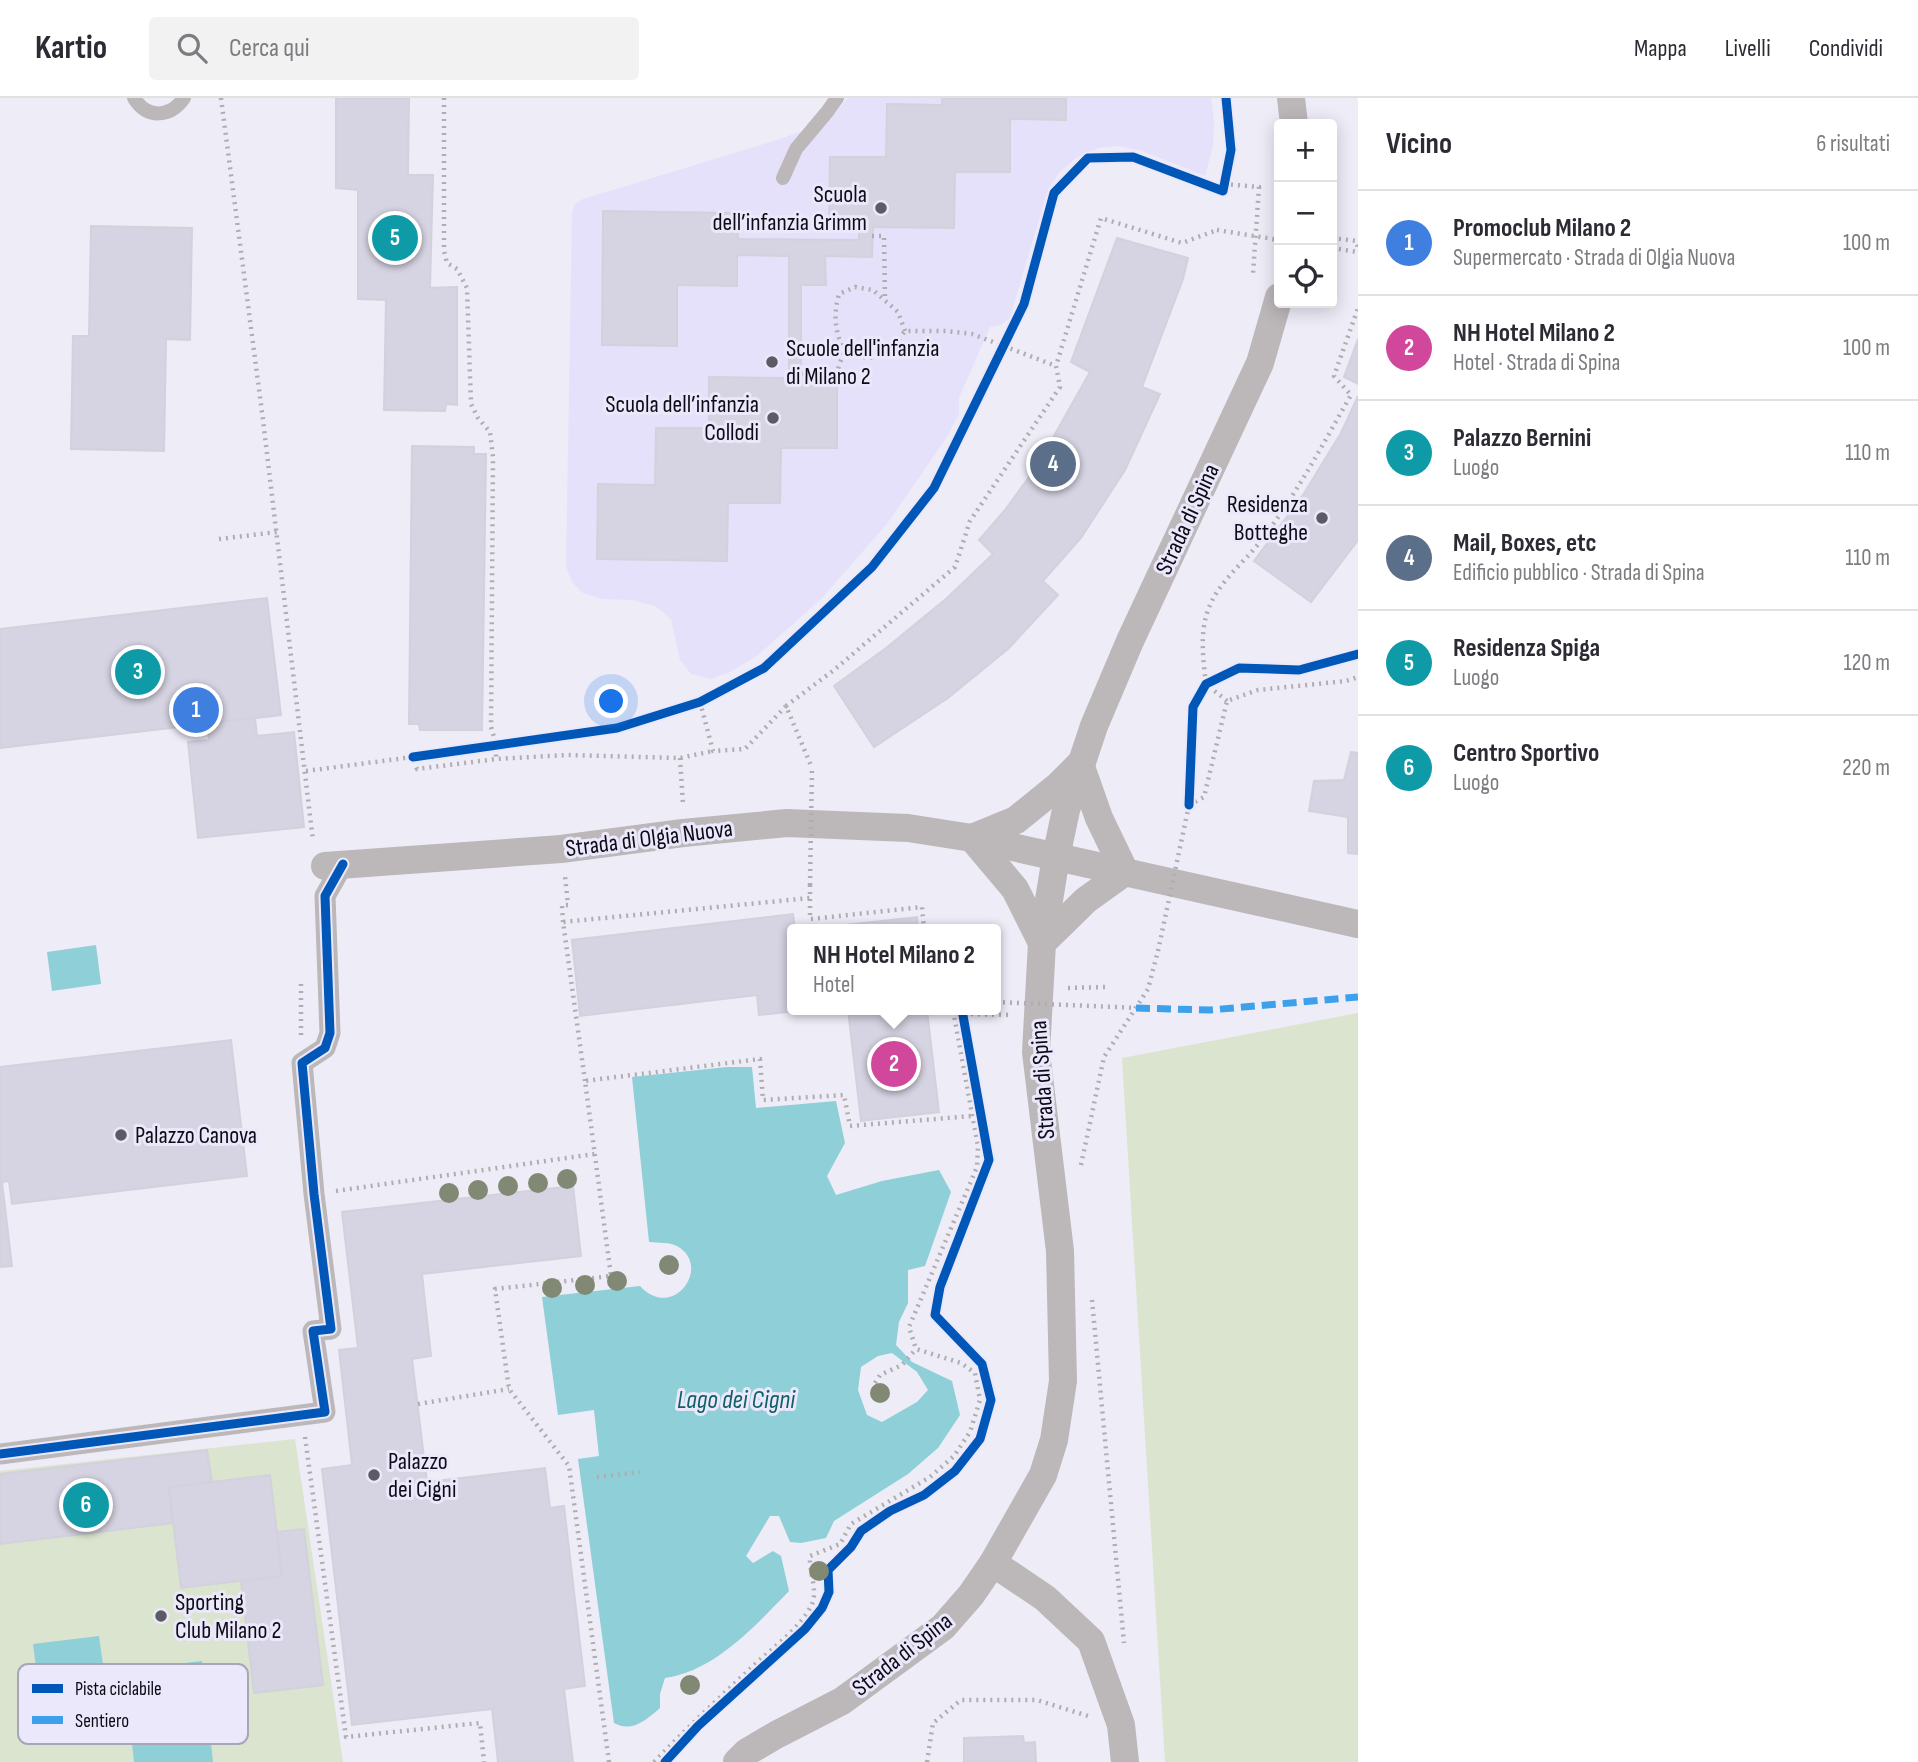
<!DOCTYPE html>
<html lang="it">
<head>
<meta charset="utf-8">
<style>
	:root { --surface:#fff; --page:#f2f2f3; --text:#2b2b33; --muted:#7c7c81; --line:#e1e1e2; --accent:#db2777 }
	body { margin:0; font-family:"Sofia Sans Condensed",sans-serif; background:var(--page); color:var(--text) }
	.controls { position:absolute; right:21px; top:21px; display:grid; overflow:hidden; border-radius:7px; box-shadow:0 4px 18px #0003 }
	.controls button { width:63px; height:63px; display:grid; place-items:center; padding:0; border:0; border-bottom:2px solid var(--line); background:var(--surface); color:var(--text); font:35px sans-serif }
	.you { position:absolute; left:612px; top:604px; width:24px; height:24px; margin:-18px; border:5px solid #fff; border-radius:50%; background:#1a73e8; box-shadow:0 0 0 10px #1a73e833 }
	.badge { display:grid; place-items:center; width:46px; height:46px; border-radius:50%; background:var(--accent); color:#fff; font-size:23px; font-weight:700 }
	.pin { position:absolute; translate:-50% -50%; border:4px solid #fff; box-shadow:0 2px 7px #0006 }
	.popup { position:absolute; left:787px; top:826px; width:214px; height:91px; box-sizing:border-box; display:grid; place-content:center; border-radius:7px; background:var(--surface); filter:drop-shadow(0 2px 5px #0005); font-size:23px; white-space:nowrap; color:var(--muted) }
	.popup b { font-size:26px; color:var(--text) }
	.popup::after { content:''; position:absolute; left:50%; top:100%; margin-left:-14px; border:14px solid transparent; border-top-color:var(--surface) }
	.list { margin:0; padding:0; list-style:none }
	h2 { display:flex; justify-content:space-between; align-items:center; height:91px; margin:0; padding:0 28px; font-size:30px }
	h2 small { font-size:23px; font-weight:400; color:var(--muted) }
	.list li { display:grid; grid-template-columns:46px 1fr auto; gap:21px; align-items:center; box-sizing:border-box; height:105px; padding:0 28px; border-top:2px solid var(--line) }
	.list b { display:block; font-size:26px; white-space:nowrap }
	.list p { margin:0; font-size:23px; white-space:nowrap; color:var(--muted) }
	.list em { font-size:23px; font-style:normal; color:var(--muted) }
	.icon { flex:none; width:38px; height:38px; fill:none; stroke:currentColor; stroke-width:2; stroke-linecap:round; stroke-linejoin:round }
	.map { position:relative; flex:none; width:1358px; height:1664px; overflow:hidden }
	header { display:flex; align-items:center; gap:42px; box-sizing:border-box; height:98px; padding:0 35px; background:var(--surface); border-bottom:2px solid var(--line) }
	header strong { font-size:33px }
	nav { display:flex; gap:38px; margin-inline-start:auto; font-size:24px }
	.search { width:490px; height:63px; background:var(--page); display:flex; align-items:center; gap:18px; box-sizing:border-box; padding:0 24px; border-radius:7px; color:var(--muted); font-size:26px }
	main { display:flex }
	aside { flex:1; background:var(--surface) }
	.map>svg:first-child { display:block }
</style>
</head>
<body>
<header>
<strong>Kartio</strong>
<div class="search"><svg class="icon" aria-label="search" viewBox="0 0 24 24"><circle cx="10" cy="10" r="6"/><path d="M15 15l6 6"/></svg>Cerca qui</div>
<nav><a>Mappa</a><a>Livelli</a><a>Condividi</a></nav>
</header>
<main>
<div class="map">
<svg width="1358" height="1664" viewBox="0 0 1358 1664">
	<rect width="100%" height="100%" fill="#eeecf7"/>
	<polygon fill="#e6e1fb" points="848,0 1211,0 1214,24 1213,48 1205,78 1139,52 1117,48 1098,50 1076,60 1060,74 1048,91 1010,220 1001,227 990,229 959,300 959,316 947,339 887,426 821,501 758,557 730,574 711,581 691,576 680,562 671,521 655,508 632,502 602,501 583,495 572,484 566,469 572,113 575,106 583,101 777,42 808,31 831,19"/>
	<g fill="#dae4ce">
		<polygon points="1358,915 1358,1664 1165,1664 1122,960"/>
		<polygon points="295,1341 343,1664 0,1664 0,1373"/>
	</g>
	<g fill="#8ecfd8" fill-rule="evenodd">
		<polygon points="96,847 101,886 52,893 47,854"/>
		<path d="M727,969H752L756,1010L836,1003L845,1045L827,1078L836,1097L882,1083L939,1072L951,1094L925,1168L908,1172V1205L899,1224L896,1247L912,1264L952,1283L960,1317L938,1350L908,1376L834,1423L826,1440L801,1445L790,1444L779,1418H770L746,1458L753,1465L773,1453L781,1458L789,1493C756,1527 715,1573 665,1580L660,1596V1610C646,1622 632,1635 614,1625L578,1361L599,1358L594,1312L558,1317L542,1199L640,1188C673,1224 713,1168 677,1148C668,1144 659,1145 649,1144L632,979ZM892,1255L917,1274L928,1292L917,1304L882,1324L867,1317L858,1292L861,1269L878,1258Z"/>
		<polygon points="99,1538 106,1589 126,1586 124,1572 202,1563 213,1664 134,1664 128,1609 111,1612 112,1625 44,1632 33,1546"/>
	</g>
	<g fill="#d6d3e2" stroke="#d2d1dc" stroke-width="2">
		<polygon points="336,0 409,0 408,77 433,77 430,190 457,189 457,307 446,306 445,313 384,312 386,202 358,201 358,92 336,90"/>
		<polygon points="942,0 1066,0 1066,22 1010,21 1010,74 955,74 954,130 873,129 872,159 825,158 826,187 801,187 801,281 837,281 837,350 781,350 780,405 728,405 727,463 597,461 598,386 655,387 656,330 709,330 709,279 789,280 789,158 737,157 737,188 677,187 677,248 602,247 603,113 738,115 738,141 859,142 859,129 829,129 830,59 886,59 887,6 942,7"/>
		<polygon points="91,128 192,130 190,242 166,241 164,353 71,351 73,238 89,238"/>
		<polygon points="1117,140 1188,160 1183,181 1142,289 1160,296 1125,372 1081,440 1043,483 1058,497 1008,551 948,600 874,649 834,588 886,550 947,500 993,456 979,442 1005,412 1037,368 1090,274 1071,264"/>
		<polygon points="1358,241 1358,286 1344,279"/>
		<polygon points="1358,298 1358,442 1311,504 1254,463 1303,397 1341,335"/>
		<polygon points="412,348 474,349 474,356 486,356 482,632 420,632 419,626 409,626"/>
		<polygon points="267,500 281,617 0,650 0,531"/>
		<polygon points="255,620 257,638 294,634 304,729 198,740 188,644 209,642 207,625"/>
		<polygon points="1351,654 1358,655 1358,756 1348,755 1348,719 1309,713 1314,683 1344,682"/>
		<polygon points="793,816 795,831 792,831 792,912 806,912 759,917 757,897 580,918 572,842"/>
		<polygon points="917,819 918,831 809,831"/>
		<polygon points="848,912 927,912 939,1014 861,1023"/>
		<polygon points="231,942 247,1078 12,1106 9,1083 2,1084 12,1168 0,1169 0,969"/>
		<polygon points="573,1088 581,1158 422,1176 431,1258 412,1261 427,1384 545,1370 550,1410 564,1408 585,1588 564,1591 573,1664 498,1664 492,1611 352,1627 322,1371 352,1367 339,1252 358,1250 342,1114"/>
		<polygon points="207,1352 212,1384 169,1389 173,1425 0,1446 0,1376"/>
		<polygon points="270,1377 282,1478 181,1490 169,1389"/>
		<polygon points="304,1431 323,1587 254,1595 241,1483 282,1478 277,1434"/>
		<polygon points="1023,1638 1024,1645 1035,1644 1036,1664 964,1664 964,1640"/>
	</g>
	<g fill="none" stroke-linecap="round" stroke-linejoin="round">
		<g stroke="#b0adb0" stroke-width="4.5" stroke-dasharray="2 5" stroke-linecap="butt">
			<polyline points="221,0 263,322 313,743"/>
			<polyline points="444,0 444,153 447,165 457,171 467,190 471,306 478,320 490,334 493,359 491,629 496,645 496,661"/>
			<polyline points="1224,86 1259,89 1253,176"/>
			<polyline points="872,138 884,138 885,202"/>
			<polyline points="1332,140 1356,143 1358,149"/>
			<polyline points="1332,150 1358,154"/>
			<path d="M905,233L898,214L873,192L855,189L839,196C833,217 835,233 844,253C875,266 886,260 905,233H947L972,236L1056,268"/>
			<polyline points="801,276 836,277 844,253"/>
			<polyline points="219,441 277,434"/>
			<path d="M1227,603L1206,586C1203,560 1199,532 1210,507C1222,480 1247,462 1263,440C1297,395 1323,346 1351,297L1334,278L1358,210"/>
			<polyline points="700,604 713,653 745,651 786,608 812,670"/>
			<polyline points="786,608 834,572 955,469 970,423 1060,289 1056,268 1101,120 1182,145 1217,132"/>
			<polyline points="680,660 683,706"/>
			<polyline points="306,673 413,659 417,671 496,661 567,657 680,660 713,653"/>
			<polyline points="1189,707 1204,699 1227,603 1258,592 1346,583 1358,579"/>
			<polyline points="810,787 810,821 922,809 924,831"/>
			<polyline points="563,824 562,807 568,807 565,778"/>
			<polyline points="1068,890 1105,889"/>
			<polyline points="1115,909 1135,910"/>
			<polyline points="966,912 969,916 1012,917"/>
			<polyline points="301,937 301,886"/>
			<polyline points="585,983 563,824 810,800"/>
			<polyline points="1081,1067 1104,959 1148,891 1158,853"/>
			<polyline points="336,1093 595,1056"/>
			<polyline points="1092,1202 1124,1545"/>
			<polyline points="875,1285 880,1277 902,1267 916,1251"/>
			<polyline points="418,1306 509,1291"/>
			<polyline points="305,1339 346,1639 480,1625 484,1664"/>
			<polyline points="597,1379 640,1374"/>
			<polyline points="609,1664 569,1368 509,1291 495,1191 611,1178 585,983 760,961 763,1002 844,997 850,1028 972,1018"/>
			<path d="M654,1664C686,1631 719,1600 752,1569C770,1552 802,1529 812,1506C818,1493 809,1474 810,1458L840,1446L851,1426L930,1379L954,1358L970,1334L980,1302L975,1275L961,1265L916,1251L909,1229L977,1069L978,1048L953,912"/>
			<polyline points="927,1664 933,1625 961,1602 1037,1602 1088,1618"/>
		</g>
		<g stroke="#bcb7b9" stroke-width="14">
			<path d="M134,0C147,21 170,20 184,0"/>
			<polyline points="783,80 796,51 827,14 837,0"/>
		</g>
		<polyline stroke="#bcb7b9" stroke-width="21" points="0,1356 325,1314 313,1233 331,1231 314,1096 302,965 325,950 330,935 325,798 343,766"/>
		<g stroke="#bcb7b9" stroke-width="28">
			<polyline points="1291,0 1294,26"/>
			<polyline points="1080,666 1099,720 1125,774"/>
			<polyline points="1078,668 1058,688 1016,722 972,740 1015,791 1042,845 1086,802 1125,774"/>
			<polyline points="325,768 561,751 683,735 787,725 908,730 972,740 1358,826"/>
			<polyline points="993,1465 1045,1500 1091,1543 1121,1627 1125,1664"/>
			<polyline points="737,1664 747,1654 776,1637 842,1603 943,1529 971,1497 993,1465 1043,1377 1054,1342 1063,1283 1060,1153 1036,954 1042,845 1056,759 1066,712 1094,628 1130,543 1260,265 1279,199"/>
		</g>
		<g stroke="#b0adb0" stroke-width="4.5" stroke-dasharray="2 5" stroke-linecap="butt">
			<polyline points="1217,132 1279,142"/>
			<polyline points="810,787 812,670"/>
			<polyline points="1158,853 1189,707"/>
			<polyline points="996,904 1115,909"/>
		</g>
		<polyline stroke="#3ca1ea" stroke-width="7" stroke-dasharray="14 7" stroke-linecap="butt" points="1136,910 1210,912 1358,899"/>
		<g stroke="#ebe8fb" stroke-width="13">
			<g id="cycleway">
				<polyline points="413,659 617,630 700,604 764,570 872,469 934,390 1024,206 1054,95 1088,60 1133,59 1223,93 1231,52 1226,0"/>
				<polyline points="1189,707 1193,609 1206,586 1239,570 1299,572 1358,556"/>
				<polyline points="0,1356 325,1314 313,1233 331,1231 314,1096 302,965 325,950 330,935 325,798 343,766"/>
				<polyline points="665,1664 698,1628 805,1531 822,1510 829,1494 828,1472 851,1449 861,1433 890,1413 924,1397 955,1373 980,1341 991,1302 982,1266 935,1217 940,1189 989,1062 962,912"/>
			</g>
		</g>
		<use href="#cycleway" stroke="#0057b8" stroke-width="9"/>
	</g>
	<g fill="#818974">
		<circle cx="567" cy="1081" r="10"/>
		<circle cx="538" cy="1085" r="10"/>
		<circle cx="508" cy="1088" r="10"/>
		<circle cx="478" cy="1092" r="10"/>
		<circle cx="449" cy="1095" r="10"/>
		<circle cx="669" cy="1167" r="10"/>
		<circle cx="617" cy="1183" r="10"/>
		<circle cx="585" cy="1187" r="10"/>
		<circle cx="552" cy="1190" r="10"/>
		<circle cx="880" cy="1295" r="10"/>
		<circle cx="819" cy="1473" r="10"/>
		<circle cx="690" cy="1587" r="10"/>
	</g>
	<g fill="#5c5a64" stroke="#ebe8fb" stroke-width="2.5">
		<circle cx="881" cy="110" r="7"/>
		<circle cx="772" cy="264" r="7"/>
		<circle cx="773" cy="320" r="7"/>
		<circle cx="1322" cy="420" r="7"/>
		<circle cx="121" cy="1037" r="7"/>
		<circle cx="374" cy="1377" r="7"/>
		<circle cx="161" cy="1518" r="7"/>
	</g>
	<g text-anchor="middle" stroke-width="6" stroke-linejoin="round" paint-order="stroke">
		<g font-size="24" fill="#0d0b15" stroke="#ebe8fb" text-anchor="start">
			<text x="867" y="104" text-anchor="end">Scuola<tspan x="867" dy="28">dell’infanzia Grimm</tspan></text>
			<text x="786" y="258">Scuole dell'infanzia<tspan x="786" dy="28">di Milano 2</tspan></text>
			<text x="759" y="314" text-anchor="end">Scuola dell’infanzia<tspan x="759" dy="28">Collodi</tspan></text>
			<text x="1308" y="414" text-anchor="end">Residenza<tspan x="1308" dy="28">Botteghe</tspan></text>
			<text x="135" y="1045">Palazzo Canova</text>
			<text x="388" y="1371">Palazzo<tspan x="388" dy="28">dei Cigni</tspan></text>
			<text x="175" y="1512">Sporting<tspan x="175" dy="28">Club Milano 2</tspan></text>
		</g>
		<g font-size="24" fill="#0d0b15" stroke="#ebe8fb">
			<text transform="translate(1187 421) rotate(-65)" y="8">Strada di Spina</text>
			<text transform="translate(649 740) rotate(-7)" y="8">Strada di Olgia Nuova</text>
			<text transform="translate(1042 982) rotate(-94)" y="8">Strada di Spina</text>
			<text transform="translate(902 1556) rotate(-38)" y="8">Strada di Spina</text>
		</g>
		<g font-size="26" font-style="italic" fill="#116067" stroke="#ebe8fb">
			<text x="736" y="1310">Lago dei Cigni</text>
		</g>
	</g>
	<rect x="18" y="1566" width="230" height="80" rx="10" fill="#ebe8fb" stroke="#a8a6b6" stroke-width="2"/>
	<rect x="32" y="1586" width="31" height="9" fill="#0057b8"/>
	<rect x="32" y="1618" width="31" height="8" fill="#3ca1ea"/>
	<g font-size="19" fill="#0d0b15">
		<text x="75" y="1597">Pista ciclabile</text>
		<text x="75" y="1629">Sentiero</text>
	</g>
</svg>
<div class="controls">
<button>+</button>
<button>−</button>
<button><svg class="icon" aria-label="locate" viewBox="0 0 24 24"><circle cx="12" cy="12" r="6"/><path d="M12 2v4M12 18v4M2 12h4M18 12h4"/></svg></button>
</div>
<div class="you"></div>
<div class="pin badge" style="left:196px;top:612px;background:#3f7fe0">1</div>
<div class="pin badge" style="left:894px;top:966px;background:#d1479c">2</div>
<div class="popup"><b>NH Hotel Milano 2</b>Hotel</div>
<div class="pin badge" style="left:138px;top:574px;background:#0f9aa8">3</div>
<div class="pin badge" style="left:1053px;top:366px;background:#5c6f8a">4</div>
<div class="pin badge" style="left:395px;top:140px;background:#0f9aa8">5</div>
<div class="pin badge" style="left:86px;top:1407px;background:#0f9aa8">6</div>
</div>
<aside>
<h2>Vicino<small>6 risultati</small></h2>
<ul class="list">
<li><span class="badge" style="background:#3f7fe0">1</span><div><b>Promoclub Milano 2</b><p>Supermercato · Strada di Olgia Nuova</p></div><em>100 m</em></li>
<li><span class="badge" style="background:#d1479c">2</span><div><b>NH Hotel Milano 2</b><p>Hotel · Strada di Spina</p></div><em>100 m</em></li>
<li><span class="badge" style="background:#0f9aa8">3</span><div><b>Palazzo Bernini</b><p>Luogo</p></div><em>110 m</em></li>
<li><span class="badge" style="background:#5c6f8a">4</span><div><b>Mail, Boxes, etc</b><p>Edificio pubblico · Strada di Spina</p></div><em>110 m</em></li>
<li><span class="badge" style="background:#0f9aa8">5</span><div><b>Residenza Spiga</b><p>Luogo</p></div><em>120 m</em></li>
<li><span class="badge" style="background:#0f9aa8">6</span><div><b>Centro Sportivo</b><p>Luogo</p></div><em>220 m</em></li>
</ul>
</aside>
</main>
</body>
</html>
